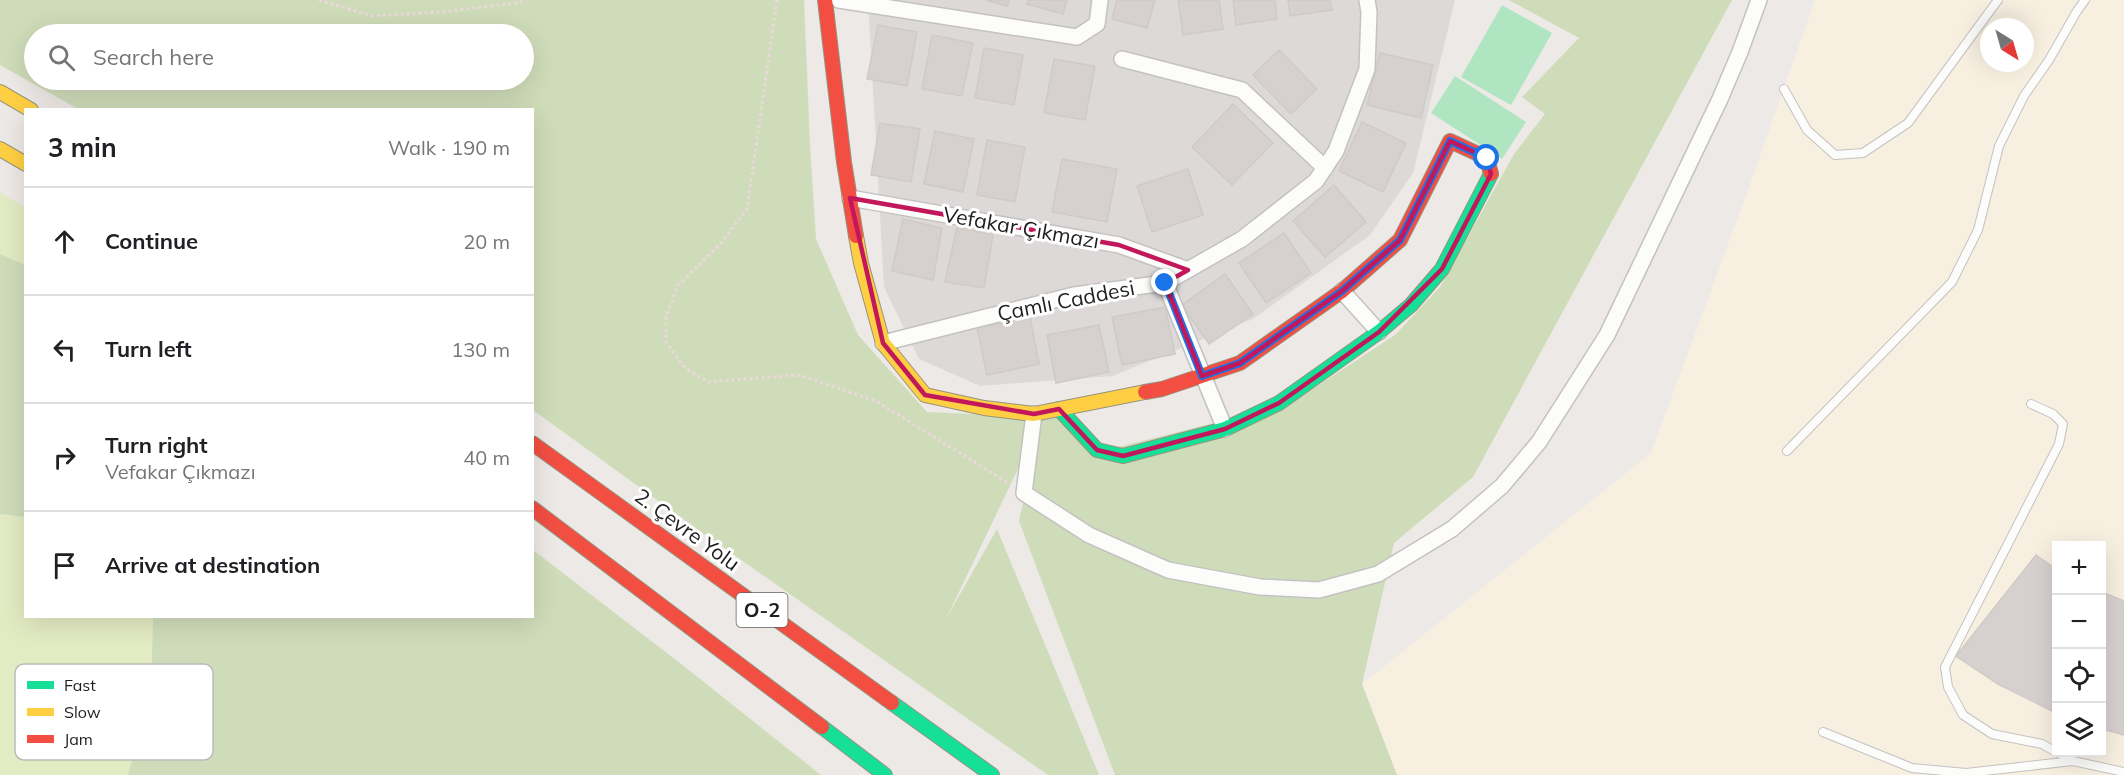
<!DOCTYPE html>
<html lang="en">
<head>
<meta charset="utf-8">
<style>
	:root { --surface:#fff; --page:#f6f6f6; --text:#202124; --muted:#757577; --line:#e0e0e0 }
	body { margin:0; font-family:Mulish,sans-serif; background:var(--page); color:var(--text) }
	.controls { position:absolute; right:18px; bottom:18px; display:grid; overflow:hidden; border-radius:0px; box-shadow:0 6px 24px #0002 }
	.controls button { width:54px; height:54px; display:grid; place-items:center; padding:0; border:0; border-bottom:2px solid var(--line); background:var(--surface); color:var(--text); font:30px sans-serif }
	.compass { position:absolute; left:1980px; top:18px; width:54px; height:54px; border-radius:50%; background:var(--surface); box-shadow:0 6px 24px #0002; rotate:143deg }
	.stop { position:absolute; width:18px; height:18px; margin:-14px; border:4px solid #1a73e8; border-radius:50%; background:#fff }
	.stop.end { background:#1a73e8; border-color:#fff; box-shadow:0 2px 6px #0008 }
	.list { margin:0; padding:0; list-style:none }
	h2 { display:flex; justify-content:space-between; align-items:center; height:78px; margin:0; padding:0 24px; font-size:26px }
	h2 small { font-size:20px; font-weight:400; color:var(--muted) }
	.list li { display:grid; grid-template-columns:39px 1fr auto; gap:18px; align-items:center; box-sizing:border-box; height:108px; padding:0 24px; border-top:2px solid var(--line) }
	.list b { display:block; font-size:22px; white-space:nowrap }
	.list p { margin:0; font-size:20px; white-space:nowrap; color:var(--muted) }
	.list em { font-size:20px; font-style:normal; color:var(--muted) }
	.icon { flex:none; width:33px; height:33px; fill:none; stroke:currentColor; stroke-width:2; stroke-linecap:round; stroke-linejoin:round }
	.map { position:relative; flex:none; width:2124px; height:775px; overflow:hidden }
	.search { position:absolute; background:var(--surface); box-shadow:0 6px 24px #0002; left:24px; top:24px; width:510px; height:66px; display:flex; align-items:center; gap:15px; box-sizing:border-box; padding:0 21px; border-radius:33px; color:var(--muted); font-size:22px }
	.panel { position:absolute; background:var(--surface); box-shadow:0 6px 24px #0002; left:24px; top:108px; width:510px; height:510px; border-radius:0px }
	.map>svg:first-child { display:block }
</style>
</head>
<body>
<div class="map">
<svg width="2124" height="775" viewBox="0 0 2124 775">
	<rect width="100%" height="100%" fill="#ede9e6"/>
	<polygon fill="#dcd9d8" points="868,0 1455,0 1413,173 1370,235 1253,319 1112,376 980,386 919,359 884,287"/>
	<path fill="#f7f0e1" fill-rule="evenodd" d="M1815,0H2124V775H1397L1362,684L1651,453L1747,193ZM1989,27H2025V63H1989ZM2056,546H2102V752H2056Z"/>
	<g fill="#e3ebc3">
		<polygon points="0,192 25,208 25,265 0,254"/>
		<polygon points="0,514 25,517 26,616 153,617 151,691 128,775 0,775"/>
	</g>
	<g fill="#cfdcb9" fill-rule="evenodd">
		<path d="M0,0H804L810,145L816,239L858,335L927,412L1042,417L1058,411L1094,453L1290,404L1395,335L1440,287L1514,154L1545,114L1522,97L1579,38L1509,0H1732L1473,477L1394,543L1362,684L1397,775H1115L1019,521L1041,421L946,619L997,529L1099,775H1048L697,529L533,410L532,110L78,109L0,65ZM34,34H524V80H34Z"/>
		<polygon points="0,254 25,265 25,517 0,514"/>
		<polygon points="533,550 685,667 821,775 128,775 151,691 153,617 532,616"/>
	</g>
	<g fill="#afe6c1">
		<polygon points="1502,5 1552,33 1511,105 1461,77"/>
		<polygon points="1455,76 1526,122 1502,159 1431,113"/>
	</g>
	<g fill="#d6d1cf" stroke="#d0cac7" stroke-width="1.5">
		<polygon points="986,0 1009,0 1007,6"/>
		<polygon points="1029,0 1067,0 1063,14 1027,4"/>
		<polygon points="1117,0 1155,0 1147,28 1112,19"/>
		<polygon points="1178,0 1219,0 1223,29 1183,35"/>
		<polygon points="1233,0 1275,0 1277,19 1236,25"/>
		<polygon points="1288,0 1330,0 1332,10 1290,16"/>
		<polygon points="878,25 917,32 907,86 867,79"/>
		<polygon points="932,35 973,43 962,96 922,89"/>
		<polygon points="984,48 1023,55 1014,105 975,98"/>
		<polygon points="1279,50 1317,89 1291,114 1253,75"/>
		<polygon points="1380,53 1433,65 1421,118 1367,105"/>
		<polygon points="1054,59 1095,66 1085,120 1044,113"/>
		<polygon points="1233,104 1273,143 1232,185 1192,147"/>
		<polygon points="1362,122 1406,143 1383,192 1339,171"/>
		<polygon points="880,123 920,129 911,182 871,175"/>
		<polygon points="935,131 974,139 963,192 924,184"/>
		<polygon points="987,140 1025,147 1015,202 977,195"/>
		<polygon points="1062,159 1117,169 1107,222 1052,212"/>
		<polygon points="1188,169 1203,215 1152,232 1137,186"/>
		<polygon points="1334,185 1366,222 1325,257 1293,221"/>
		<polygon points="903,219 942,228 933,280 892,271"/>
		<polygon points="957,227 993,235 984,288 945,282"/>
		<polygon points="1284,233 1311,273 1266,303 1239,263"/>
		<polygon points="1225,274 1253,314 1209,344 1182,305"/>
		<polygon points="1165,307 1175,354 1122,365 1112,317"/>
		<polygon points="1030,317 1039,364 987,375 977,328"/>
		<polygon points="1099,325 1109,372 1056,383 1047,335"/>
		<polygon points="2036,555 2056,569 2056,713 1998,684 1956,656"/>
		<polygon points="2102,592 2124,601 2124,735 2102,729"/>
	</g>
	<g fill="none" stroke-linecap="round" stroke-linejoin="round">
		<g stroke="#c4c2c1" stroke-width="10">
			<g id="lane">
				<polyline points="1784,89 1807,130 1835,155 1863,153 1908,123 1998,0"/>
				<polyline points="2031,404 2053,414 2063,424 2059,444 1945,667 1948,687 1963,715 1992,734 2042,744 2056,752"/>
				<polyline points="1787,451 1952,282 1978,230 1999,146 2024,96 2049,60 2077,11 2085,0"/>
				<polyline points="1823,732 1912,768 1966,773 2073,761"/>
				<polyline points="2057,752 2073,761 2124,772"/>
			</g>
		</g>
		<g stroke="#c4c2c1" stroke-width="18">
			<g id="street">
				<polyline points="839,0 1077,37 1097,24 1100,0"/>
				<polyline points="1122,59 1242,90 1325,168"/>
				<polyline points="850,198 1119,245 1188,270"/>
				<polyline points="1165,283 1225,429"/>
				<polyline points="1342,291 1379,332"/>
				<polyline points="883,343 1074,295 1165,283 1242,239 1316,181 1336,151 1367,69 1369,12 1367,0"/>
				<polyline points="1034,414 1024,493 1089,535 1168,570 1260,587 1319,590 1378,574 1452,529 1502,486 1539,442 1607,335 1720,99 1740,52 1759,0"/>
			</g>
		</g>
		<g stroke="#98937e" stroke-width="16">
			<g id="fast">
				<polyline points="1059,409 1097,450 1123,456 1225,429 1279,403 1379,332 1411,305 1442,269 1491,174"/>
				<polyline points="892,703 992,775"/>
				<polyline points="822,727 885,775"/>
			</g>
		</g>
		<g stroke="#98937e" stroke-width="16">
			<g id="slow">
				<polyline points="0,92 31,110"/>
				<polyline points="0,149 26,164"/>
				<polyline points="856,236 861,263 883,343 925,395 984,408 1034,414 1145,392"/>
			</g>
		</g>
		<g stroke="#98937e" stroke-width="16">
			<g id="jam">
				<polyline points="825,0 844,162 856,236"/>
				<polyline points="1145,392 1162,389 1240,363 1342,291 1400,240 1450,141 1487,158 1491,174"/>
				<polyline points="532,443 892,703"/>
				<polyline points="532,508 822,727"/>
			</g>
		</g>
		<g stroke="#ebd8db" stroke-width="3" stroke-dasharray="3 3" stroke-linecap="butt">
			<polyline points="319,0 372,16 441,12 516,3 526,0"/>
			<polyline points="777,0 747,209 722,242 678,285 666,317 666,342 685,368 708,382 799,375 876,401 1010,484"/>
		</g>
		<use href="#lane" stroke="#fcfcfb" stroke-width="8"/>
		<use href="#street" stroke="#fcfcfb" stroke-width="15"/>
		<use href="#fast" stroke="#16e098" stroke-width="14"/>
		<use href="#slow" stroke="#ffcf43" stroke-width="14"/>
		<use href="#jam" stroke="#f24e42" stroke-width="14"/>
	</g>
	<g fill="none" stroke-linecap="round" stroke-linejoin="round">
		<polyline stroke="#1a73e8" stroke-width="8" points="1165,283 1202,376 1240,363 1342,291 1400,240 1450,141 1487,158"/>
	</g>
	<path fill="none" stroke="#c2185b" stroke-width="4.5" stroke-linejoin="round" d="M1450,141L1487,158L1491,174L1442,269L1379,332L1279,403L1225,429L1123,456L1097,450L1059,409L1034,414L925,395L883,343L850,198L1119,245L1188,270L1165,283L1202,376L1240,363L1342,291L1400,240Z"/>
	<g text-anchor="middle" stroke-width="6" stroke-linejoin="round" paint-order="stroke">
		<rect fill="#fff" stroke="#626262" stroke-width="1.5" x="736.5" y="593" width="51" height="34" rx="4.5"/>
		<g font-size="20" font-weight="bold" fill="#1e1e1e">
			<text x="762" y="617">O-2</text>
		</g>
		<g font-size="21" fill="#1e1e1e" stroke="#fff">
			<text transform="translate(1021 228) rotate(10)" y="7">Vefakar Çıkmazı</text>
			<text transform="translate(1066 301) rotate(-11)" y="7">Çamlı Caddesi</text>
			<text transform="translate(687 530) rotate(36)" y="7">2. Çevre Yolu</text>
		</g>
	</g>
	<rect x="15" y="664" width="198" height="96" rx="9" fill="#fff" stroke="#bcbcbc" stroke-width="1.5"/>
	<rect x="27" y="681" width="27" height="8" fill="#16e098"/>
	<rect x="27" y="708" width="27" height="8" fill="#ffcf43"/>
	<rect x="27" y="735" width="27" height="8" fill="#f24e42"/>
	<g font-size="16" fill="#1e1e1e">
		<text x="64" y="691">Fast</text>
		<text x="64" y="718">Slow</text>
		<text x="64" y="745">Jam</text>
	</g>
</svg>
<div class="controls">
<button>+</button>
<button>−</button>
<button><svg class="icon" aria-label="locate" viewBox="0 0 24 24"><circle cx="12" cy="12" r="6"/><path d="M12 2v4M12 18v4M2 12h4M18 12h4"/></svg></button>
<button><svg class="icon" aria-label="layers" viewBox="0 0 24 24"><path d="M12 4l9 5-9 5-9-5zM3 14l9 5 9-5"/></svg></button>
</div>
<svg class="compass" viewBox="-18 -18 36 36"><path d="M0-13l5 13h-10z" fill="#e53935"/><path d="M0 13l5-13h-10z" fill="#757577"/></svg>
<div class="stop" style="left:1487px;top:158px"></div>
<div class="stop end" style="left:1165px;top:283px"></div>
<div class="search"><svg class="icon" aria-label="search" viewBox="0 0 24 24"><circle cx="10" cy="10" r="6"/><path d="M15 15l6 6"/></svg>Search here</div>
<section class="panel">
<h2>3 min<small>Walk · 190 m</small></h2>
<ul class="list">
<li><svg class="icon" aria-label="ahead" viewBox="0 0 24 24"><path d="M12 20V5M6 11l6-6 6 6"/></svg><div><b>Continue</b></div><em>20 m</em></li>
<li><svg class="icon" aria-label="left" viewBox="0 0 24 24"><path d="M17 20v-9H6M10 6l-5 5 5 5"/></svg><div><b>Turn left</b></div><em>130 m</em></li>
<li><svg class="icon" aria-label="right" viewBox="0 0 24 24"><path d="M7 20v-9h11M14 6l5 5-5 5"/></svg><div><b>Turn right</b><p>Vefakar Çıkmazı</p></div><em>40 m</em></li>
<li><svg class="icon" aria-label="arrive" viewBox="0 0 24 24"><path d="M6 21V4h12l-3 4 3 4H6"/></svg><div><b>Arrive at destination</b></div></li>
</ul>
</section>
</div>
</body>
</html>
